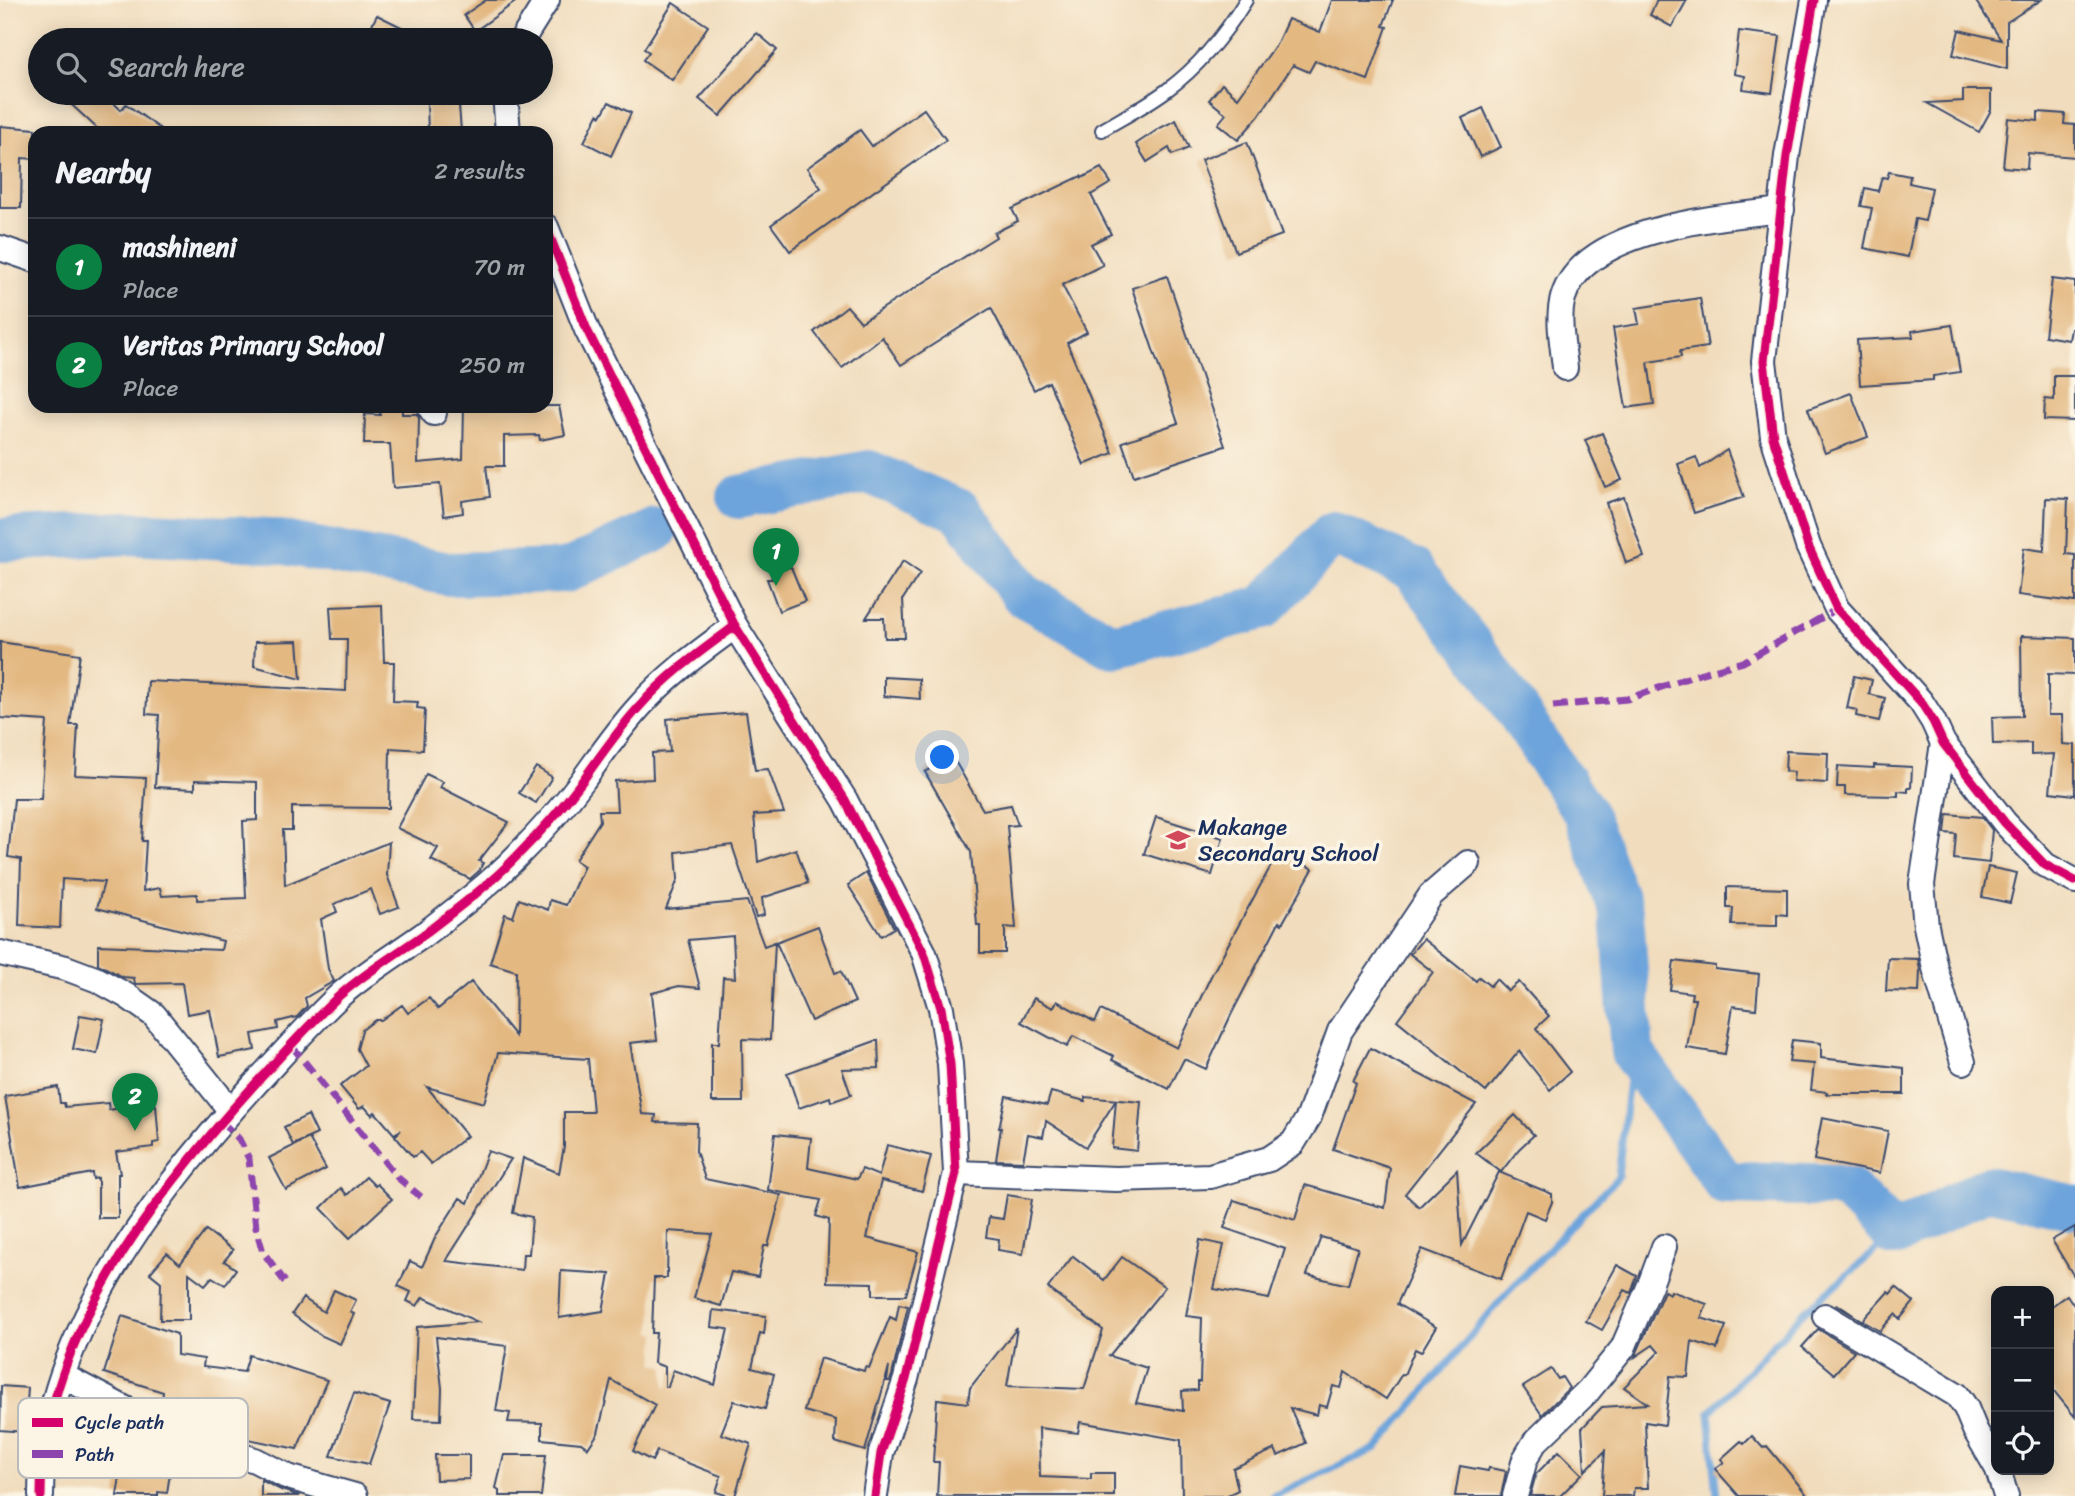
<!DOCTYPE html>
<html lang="en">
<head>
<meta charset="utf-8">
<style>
	:root { --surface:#171b24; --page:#20242c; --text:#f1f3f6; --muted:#9ea1a6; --line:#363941; --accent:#0b8043 }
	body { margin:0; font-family:Sriracha,sans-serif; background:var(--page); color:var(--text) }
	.controls { position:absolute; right:21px; bottom:21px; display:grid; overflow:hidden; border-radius:14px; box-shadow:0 4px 18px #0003 }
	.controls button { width:63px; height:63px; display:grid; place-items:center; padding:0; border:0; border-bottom:2px solid var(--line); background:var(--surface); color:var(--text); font:35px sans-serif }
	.you { position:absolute; left:943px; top:758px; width:24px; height:24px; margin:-18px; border:5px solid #fff; border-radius:50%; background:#1a73e8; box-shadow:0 0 0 10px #1a73e833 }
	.badge { display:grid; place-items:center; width:46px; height:46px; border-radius:50%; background:var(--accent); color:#fff; font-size:23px; font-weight:700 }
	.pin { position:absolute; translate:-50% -58px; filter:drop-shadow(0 2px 4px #0008) }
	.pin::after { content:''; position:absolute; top:37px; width:24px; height:21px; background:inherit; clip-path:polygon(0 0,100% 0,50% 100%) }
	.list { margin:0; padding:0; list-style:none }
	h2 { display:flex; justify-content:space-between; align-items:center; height:91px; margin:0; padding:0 28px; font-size:30px }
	h2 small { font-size:23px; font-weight:400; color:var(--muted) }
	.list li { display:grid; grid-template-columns:46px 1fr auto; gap:21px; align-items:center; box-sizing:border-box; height:98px; padding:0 28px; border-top:2px solid var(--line) }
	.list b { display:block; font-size:26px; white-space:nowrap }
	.list p { margin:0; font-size:23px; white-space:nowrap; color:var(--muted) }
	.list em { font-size:23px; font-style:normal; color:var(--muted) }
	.icon { flex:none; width:38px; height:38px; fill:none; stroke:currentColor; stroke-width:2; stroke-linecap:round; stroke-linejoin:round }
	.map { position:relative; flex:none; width:2075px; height:1496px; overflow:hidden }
	.search { position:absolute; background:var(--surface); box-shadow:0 4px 18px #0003; left:28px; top:28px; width:525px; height:77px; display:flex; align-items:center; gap:18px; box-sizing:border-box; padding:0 24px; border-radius:38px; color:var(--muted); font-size:26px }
	.panel { position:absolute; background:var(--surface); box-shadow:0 4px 18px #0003; left:28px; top:126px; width:525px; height:287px; border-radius:21px }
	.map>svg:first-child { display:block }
</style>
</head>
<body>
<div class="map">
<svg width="2075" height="1496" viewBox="0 0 2075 1496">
	<rect width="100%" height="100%" fill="#fcf5e5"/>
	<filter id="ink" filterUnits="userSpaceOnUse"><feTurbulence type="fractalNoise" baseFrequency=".0143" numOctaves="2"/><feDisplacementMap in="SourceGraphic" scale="14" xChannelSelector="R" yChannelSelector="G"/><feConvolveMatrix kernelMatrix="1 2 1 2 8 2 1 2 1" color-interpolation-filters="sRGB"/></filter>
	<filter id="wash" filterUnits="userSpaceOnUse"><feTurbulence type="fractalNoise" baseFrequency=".00686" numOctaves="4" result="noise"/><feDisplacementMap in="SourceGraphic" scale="28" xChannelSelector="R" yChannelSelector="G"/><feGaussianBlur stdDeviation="1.57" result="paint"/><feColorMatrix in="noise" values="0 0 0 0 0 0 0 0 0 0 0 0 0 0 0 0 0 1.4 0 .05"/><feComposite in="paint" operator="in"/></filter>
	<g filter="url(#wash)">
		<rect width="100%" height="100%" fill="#f1ddbe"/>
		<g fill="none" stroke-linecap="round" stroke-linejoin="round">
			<g stroke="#6da4db" stroke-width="7">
				<polyline points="1273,1496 1377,1448 1504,1296 1618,1177 1632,1052"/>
				<polyline points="1717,1496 1709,1413 1802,1314 1894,1235"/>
			</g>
			<g stroke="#6da4db" stroke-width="44">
				<polyline points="739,497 869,472 960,511 1023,595 1113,646 1263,608 1333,533 1412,569 1485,663 1585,813 1622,914 1632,1052 1725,1183 1845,1186 1894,1235 1988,1188 2075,1207"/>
				<polyline points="0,540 129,533 269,540 449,574 566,571 656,530"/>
			</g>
		</g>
		<g id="blocks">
			<g fill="#e3b881" fill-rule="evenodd">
				<polygon points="486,0 518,0 475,31 464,15"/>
				<polygon points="1332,0 1393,0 1383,26 1387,27 1368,80 1315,61 1309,72 1293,65 1259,116 1238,140 1218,124 1226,114 1209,100 1222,84 1238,98 1277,43 1288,19 1320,32"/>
				<polygon points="1657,0 1687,0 1672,27 1650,15"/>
				<polygon points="1975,0 2041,0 2007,22 2007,69 1953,55 1959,30 2001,40"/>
				<polygon points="673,3 708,26 672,80 643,60 649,52 644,49"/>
				<polygon points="377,15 428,40 364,40"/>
				<polygon points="1739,31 1780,36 1772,93 1743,89 1745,76 1734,74"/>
				<polygon points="757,33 777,50 720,116 699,99"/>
				<polygon points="1963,90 1991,90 1991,110 1979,132 1927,103 1963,101"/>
				<polygon points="59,93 103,93 121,110 126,104 166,133 102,133"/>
				<polygon points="431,93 458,93 461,131 428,132 427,102 432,102"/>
				<polygon points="609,102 631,113 611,156 584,142 598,114 601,116"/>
				<polygon points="1483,108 1501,147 1480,157 1462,118"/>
				<polygon points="924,109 946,140 790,251 771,225 821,188 807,168 860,130 872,146"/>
				<polygon points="2038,112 2065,114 2064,124 2075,125 2075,157 2028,153 2027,169 2003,167 2008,118 2038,121"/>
				<polygon points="1176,120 1189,148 1172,155 1169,148 1147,162 1136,144 1160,128"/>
				<polygon points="0,126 35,129 35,159 22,158 21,208 0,208"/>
				<polygon points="1247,142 1282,235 1236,252 1201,160"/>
				<polygon points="1101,168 1111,183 1091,195 1111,234 1091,244 1103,265 1062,285 1087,332 1067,343 1113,453 1084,465 1049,382 1034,390 991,308 901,365 882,337 842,368 814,332 847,306 861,322 996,237 994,233 1018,221 1012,209 1081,176 1082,178"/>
				<polygon points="1889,172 1910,176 1909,183 1932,188 1925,221 1915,219 1908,257 1864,248 1872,208 1861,206 1865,188 1878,191 1882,177 1887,178"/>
				<polygon points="1167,276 1225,446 1134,476 1122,442 1178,423 1132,288"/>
				<polygon points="2052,279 2075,282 2075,329 2071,329 2069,340 2045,336"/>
				<polygon points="1700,298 1708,347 1680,351 1681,357 1648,362 1654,404 1626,408 1613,328 1639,324 1636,308"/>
				<polygon points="1952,325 1960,372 1933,376 1933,380 1860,385 1857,340 1913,337 1912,331"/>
				<polygon points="2054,376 2075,376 2075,421 2044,420 2045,399 2054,400"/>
				<polygon points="1851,393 1868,437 1825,453 1808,409"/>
				<polygon points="381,406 402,406 402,414 417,414 419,418 418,463 463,459 464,406 559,406 565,435 540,440 539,435 504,436 504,466 486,466 490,497 462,501 463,513 444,516 440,484 393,488 390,444 364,444 365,414 380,415"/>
				<polygon points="1602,433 1622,480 1605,487 1585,440"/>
				<polygon points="1727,450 1744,497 1694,513 1678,464 1696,457 1700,468"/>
				<polygon points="1624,497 1644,557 1626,563 1606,503"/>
				<polygon points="2046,498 2068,499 2066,554 2075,555 2075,602 2018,595 2024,548 2044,551"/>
				<polygon points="903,561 920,573 903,599 905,638 885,638 884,618 866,618"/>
				<polygon points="791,567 805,601 779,611 767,579 772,579 771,570"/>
				<polygon points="382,605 384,662 394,662 393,701 418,702 417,708 425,709 423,750 390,748 389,808 292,807 292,830 283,830 285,885 389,842 387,875 399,907 380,914 371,889 334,904 337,912 321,919 328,969 334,981 305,998 307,1006 297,1017 277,1022 278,1029 252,1034 255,1050 219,1057 210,1010 187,1014 182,983 135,984 134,978 123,977 98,964 98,945 221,950 223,941 97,908 104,882 62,879 60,928 19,926 21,859 8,857 14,799 41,799 47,721 0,718 0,642 80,654 70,725 78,725 75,775 146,778 142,841 146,841 143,891 160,888 162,896 197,894 197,900 246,898 243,821 257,820 257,782 195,780 195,789 155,787 159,715 146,714 148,681 346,691 347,639 332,639 330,607"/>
				<polygon points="2021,636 2075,638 2075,675 2048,674 2048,715 2062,715 2063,744 2075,745 2075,795 2050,792 2054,754 2031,755 2031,743 1993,744 1992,717 2022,716"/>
				<polygon points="298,641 301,679 254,666 255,642"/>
				<polygon points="1854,676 1872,680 1869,694 1885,698 1879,721 1856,716 1857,710 1847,708"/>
				<polygon points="884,677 919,679 920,699 884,696"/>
				<path d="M746,712L755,770L768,769L784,813L754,815L758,862L796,849L808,883L762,898L764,915L756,917L732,845L676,852L678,879L666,909L747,901L764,946L775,942L770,1040L742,1039L743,1102H712V1043H719L723,977L735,978L733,936L688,940L700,988L679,986L652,993L657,1040L630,1043L642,1114L656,1115L655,1122L697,1123L696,1151L705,1179L781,1195L768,1246H764L758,1277L731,1272L721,1306L694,1298L712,1234L668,1231L667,1278H654L652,1333H656L654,1363L665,1367V1387H668L673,1370L715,1385L728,1329L711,1327L713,1310L766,1316L764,1334L760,1333L752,1368L774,1374L765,1409L734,1401L721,1434L751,1444L735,1496H729L716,1492L721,1476L657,1451L652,1461L633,1451L655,1405L611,1380L598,1433L588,1448L581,1443L542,1439V1423L508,1422L510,1413L496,1411L507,1346L436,1337L442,1388L441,1420L413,1419L417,1327L478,1322L423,1297L417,1306L407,1301L411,1292L398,1286L410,1261L422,1267L436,1236L460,1198L468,1203L488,1151L511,1159L446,1261L522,1270L523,1254H529L532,1217L513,1213L523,1158L559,1173L564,1147V1112H593L588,1059L498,1053L484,1103L427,1087L467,1136L431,1164L420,1152L413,1157L395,1136L401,1130L394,1134L375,1112L372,1115L364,1106L359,1109L340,1086L366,1066L357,1049L362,1030L375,1020H381L402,1005L408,1013L429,998L438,1009L471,982L515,1036L516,971L490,963L505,914L513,917L519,899L548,910L550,900L566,905L584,866L575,860L600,821L599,811H617L615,781L653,779L652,753L670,752L667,719ZM561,1271L610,1274L603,1311L559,1318Z"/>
				<polygon points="1786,751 1828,753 1827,783 1793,781 1794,772 1785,771"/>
				<polygon points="952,756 983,810 1011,805 1018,825 1007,826 1016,928 1005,927 1005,953 980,953 980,925 977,925 971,852 925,772"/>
				<polygon points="1874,765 1912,767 1911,788 1908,788 1908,792 1898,791 1898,796 1845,795 1845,787 1837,787 1838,766 1874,768"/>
				<polygon points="536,767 552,777 536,803 519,793"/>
				<polygon points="426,774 443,782 440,787 509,822 479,861 483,863 479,871 470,879 431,860 438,848 397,828"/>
				<polygon points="1947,814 1982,817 1992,830 1989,863 1954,859 1956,834 1945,833"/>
				<polygon points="1156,817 1223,838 1212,875 1144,854"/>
				<polygon points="1279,851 1313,869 1282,924 1279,922 1231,1015 1206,1069 1184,1059 1169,1089 1112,1060 1114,1056 1073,1036 1067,1047 1021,1022 1034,998 1053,1008 1057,1001 1095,1022 1101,1010 1177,1048 1211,976"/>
				<polygon points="1988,867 2017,873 2010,903 1982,897"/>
				<polygon points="866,873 894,928 881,936 848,885"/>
				<polygon points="1727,887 1787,889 1787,915 1777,914 1777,926 1732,925 1733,908 1727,908"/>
				<polygon points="818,926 835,973 841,971 855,1002 811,1021 776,942"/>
				<polygon points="1423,939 1476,981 1479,977 1490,986 1496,979 1508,991 1519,982 1549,1016 1536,1028 1570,1072 1550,1090 1519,1051 1486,1092 1397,1020 1433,972 1410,954"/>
				<polygon points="1888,958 1918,959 1920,970 1919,992 1886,991"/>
				<polygon points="1674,961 1715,966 1715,969 1759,974 1756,1009 1733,1006 1725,1054 1687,1048 1695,999 1691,999 1692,993 1670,990"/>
				<polygon points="80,1015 104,1019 97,1054 73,1049"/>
				<polygon points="878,1040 879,1068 842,1069 851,1095 831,1102 830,1097 799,1108 787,1073"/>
				<polygon points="1792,1040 1821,1043 1821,1058 1904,1068 1904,1094 1826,1094 1827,1092 1811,1090 1814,1064 1789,1062"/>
				<path d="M1370,1048L1476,1104L1405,1194L1419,1207L1457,1170L1462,1245L1499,1172L1552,1194V1202L1545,1219L1526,1211L1501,1279L1422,1249L1397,1304L1436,1327L1421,1352L1415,1349L1404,1375L1402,1374L1386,1399L1345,1372L1341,1388L1333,1386L1327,1407L1319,1405L1317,1415L1290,1408L1306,1443L1278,1456L1275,1449L1233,1468L1238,1490L1226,1496H1182L1181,1440L1080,1422L1078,1433L1039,1428L1040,1477L1091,1479V1473H1114V1496H937L939,1462H933L937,1399L968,1403L970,1388L1017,1328L1007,1386L1084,1389L1103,1330L1048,1288L1073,1256L1104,1280L1122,1257L1165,1287L1109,1356L1147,1368L1136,1403L1183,1411L1182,1391L1198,1390V1382H1200L1202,1318L1186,1316L1200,1240L1224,1245L1214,1289L1269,1299L1285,1249L1224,1228L1234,1200L1295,1220L1305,1185L1385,1208L1390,1168L1333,1149L1356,1083L1353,1081ZM1321,1237L1358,1248L1348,1285L1307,1275Z"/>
				<polygon points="58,1087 60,1103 64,1103 65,1107 108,1103 109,1110 148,1103 148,1106 156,1105 159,1142 153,1143 153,1147 116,1152 120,1174 118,1174 118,1218 98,1218 98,1178 93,1179 92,1173 20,1187 5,1096"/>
				<polygon points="1051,1092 1085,1101 1085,1097 1141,1102 1137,1151 1112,1148 1116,1100 1086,1147 1046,1121 1043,1137 1028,1134 1023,1161 996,1160 1001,1128 999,1128 1006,1096 1047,1105"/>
				<polygon points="308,1115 317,1134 293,1145 284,1127"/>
				<polygon points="1515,1115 1534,1135 1519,1149 1501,1172 1476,1153"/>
				<polygon points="1822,1118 1888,1131 1880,1173 1814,1160"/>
				<polygon points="775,1134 811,1138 808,1168 857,1179 862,1169 879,1176 887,1145 931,1156 922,1191 881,1181 867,1238 918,1252 906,1295 873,1295 873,1283 827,1282 829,1220 816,1216 821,1200 768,1190"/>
				<polygon points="309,1138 326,1169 286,1190 269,1158"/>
				<polygon points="366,1177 375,1186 377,1184 392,1199 350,1238 321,1208 341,1188 347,1195"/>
				<polygon points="1007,1195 1032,1199 1023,1254 998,1250 999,1239 986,1237 989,1217 1003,1219"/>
				<polygon points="2075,1227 2075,1278 2052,1240"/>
				<polygon points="206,1230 233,1250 224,1261 236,1269 225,1285 212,1277 205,1285 189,1273 189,1320 160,1320 161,1282 150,1273 167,1253 180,1264"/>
				<polygon points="1617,1265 1637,1276 1631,1293 1625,1290 1602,1330 1586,1321"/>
				<polygon points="1896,1287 1914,1302 1900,1319 1895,1314 1880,1331 1836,1305 1837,1304 1862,1321 1888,1292 1890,1294"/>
				<polygon points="334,1290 356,1300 350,1312 354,1314 340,1344 320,1335 292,1314 303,1298 324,1312"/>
				<polygon points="1664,1291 1670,1294 1671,1291 1707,1304 1701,1318 1726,1326 1717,1349 1692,1341 1688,1377 1670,1376 1665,1425 1645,1422 1648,1488 1634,1488 1633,1496 1602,1496 1605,1451 1585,1471 1582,1428 1602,1407 1648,1404 1624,1387 1659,1352 1653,1345 1635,1357"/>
				<polygon points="2067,1295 2075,1307 2075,1417 2049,1385 2049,1308"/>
				<polygon points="899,1304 908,1306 892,1375 890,1381 887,1381 889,1367 865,1451 835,1442 836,1420 804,1411 820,1358 864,1371 865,1367 869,1368 890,1317 896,1320"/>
				<polygon points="122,1316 177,1334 177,1355 204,1359 203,1367 244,1372 249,1355 327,1380 297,1449 224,1434 225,1430 181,1421 161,1411 163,1392 104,1373"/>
				<polygon points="1818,1329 1854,1351 1834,1374 1802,1347"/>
				<polygon points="1551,1369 1558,1379 1562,1377 1569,1388 1542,1415 1523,1387"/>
				<polygon points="1,1386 28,1388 25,1432 0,1430"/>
				<polygon points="354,1393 390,1404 369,1464 331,1456"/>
				<polygon points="127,1430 136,1431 167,1448 165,1466 171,1467 167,1493 158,1492 158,1496 117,1496"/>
				<polygon points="1752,1436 1763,1448 1767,1446 1808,1496 1739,1496 1715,1469 1724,1462 1721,1459 1741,1441 1744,1444"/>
				<polygon points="1559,1451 1582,1474 1560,1496 1530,1496 1536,1474"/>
				<polygon points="435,1455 469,1455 469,1479 436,1480"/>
				<polygon points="504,1455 546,1455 541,1496 499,1496 499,1490 496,1488"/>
				<polygon points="1460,1466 1488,1471 1489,1468 1506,1471 1501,1496 1455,1496"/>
				<polygon points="261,1480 281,1490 300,1496 261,1496"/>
			</g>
		</g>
	</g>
	<g filter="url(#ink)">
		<use href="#blocks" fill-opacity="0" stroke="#3b496c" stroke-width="2"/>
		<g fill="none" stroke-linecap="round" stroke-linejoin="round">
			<g stroke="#3b496c" stroke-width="16">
				<path id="service" d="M1102,130C1124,117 1147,105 1167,90C1200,66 1225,34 1246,0"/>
			</g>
			<g stroke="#3b496c" stroke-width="28">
				<g id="minor">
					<polyline points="1814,0 1787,156 1764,361 1773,437 1808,546 1837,609 1921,702 1933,721 1943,743 2005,823 2045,865 2075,881"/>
					<polyline points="522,40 547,0"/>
					<polyline points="505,93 508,133"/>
					<polyline points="546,227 587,330 735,626 845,800 924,953 941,1008 950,1064 956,1173 906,1379 881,1453 875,1496"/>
					<polyline points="0,248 35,260"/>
					<path d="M1565,368C1563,346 1557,319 1563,298C1583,227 1722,217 1782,210"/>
					<polyline points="429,406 434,413"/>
					<polyline points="1943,743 1922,884 1926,926 1935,968 1963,1062"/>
					<polyline points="0,953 66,968 98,980 127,996 154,1015 231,1111"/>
					<polyline points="956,1173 1116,1179 1210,1176 1269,1159 1293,1143 1309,1117 1340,1031 1431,895 1468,863"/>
					<polyline points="1825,1316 1957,1395 1966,1408 1975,1430 1996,1466"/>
					<polyline points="63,1376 175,1435 255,1460 288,1477 355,1496"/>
					<polyline points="1998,1470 2006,1496"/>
					<path d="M41,1496C41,1339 155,1194 256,1083C283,1054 310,1023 339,996C365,973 395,955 423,935C454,911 488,886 515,858C539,834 563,807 583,780C601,755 618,730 639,707C667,675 701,651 735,626"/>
					<polyline points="1515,1496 1525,1459 1535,1442 1588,1391 1623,1348 1650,1285 1664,1247"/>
				</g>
			</g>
			<use href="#service" stroke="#fff" stroke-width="12"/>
			<use href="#minor" stroke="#fff" stroke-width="24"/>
			<g stroke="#8e44ad" stroke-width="7" stroke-dasharray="14 7" stroke-linecap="butt">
				<polyline points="1553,706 1627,699 1699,674 1743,662 1837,609"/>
				<polyline points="291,1045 397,1177 421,1197"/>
				<polyline points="221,1121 239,1139 249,1159 256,1228 263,1252 285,1282"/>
			</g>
			<g stroke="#fcf5e5" stroke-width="13">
				<g id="cycleway">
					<polyline points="1814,0 1787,156 1764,361 1773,437 1808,546 1837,609 1921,702 1933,721 1943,743 2005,823 2045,865 2075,881"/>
					<polyline points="546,227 587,330 735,626 845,800 924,953 941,1008 950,1064 956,1173 906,1379 881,1453 875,1496"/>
					<path d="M41,1496C41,1339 155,1194 256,1083C283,1054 310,1023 339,996C365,973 395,955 423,935C454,911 488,886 515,858C539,834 563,807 583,780C601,755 618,730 639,707C667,675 701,651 735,626"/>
				</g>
			</g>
			<use href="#cycleway" stroke="#d6006c" stroke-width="9"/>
		</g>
	</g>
	<defs>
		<g id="school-bare" transform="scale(1.89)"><path d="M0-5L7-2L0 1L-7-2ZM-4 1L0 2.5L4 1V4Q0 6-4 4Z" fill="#d1495b" stroke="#fcf5e5" stroke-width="2.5" paint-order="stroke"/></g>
	</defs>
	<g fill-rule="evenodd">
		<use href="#school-bare" x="1178" y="840"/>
	</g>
	<g text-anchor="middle" stroke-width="7" stroke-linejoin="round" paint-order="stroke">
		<g font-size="23" fill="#1b2f5e" stroke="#fcf5e5" text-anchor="start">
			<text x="1198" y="835">Makange<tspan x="1198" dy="26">Secondary School</tspan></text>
		</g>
	</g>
	<rect x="18" y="1398" width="230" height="80" rx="10" fill="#fcf5e5" stroke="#b8babc" stroke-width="2"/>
	<rect x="32" y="1418" width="31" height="9" fill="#d6006c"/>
	<rect x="32" y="1450" width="31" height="8" fill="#8e44ad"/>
	<g font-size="19" fill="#1b2f5e">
		<text x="75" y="1429">Cycle path</text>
		<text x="75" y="1461">Path</text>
	</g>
</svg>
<div class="controls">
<button>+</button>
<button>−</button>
<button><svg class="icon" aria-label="locate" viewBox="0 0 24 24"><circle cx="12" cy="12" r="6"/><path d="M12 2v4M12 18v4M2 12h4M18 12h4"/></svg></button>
</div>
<div class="you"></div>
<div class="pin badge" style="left:776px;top:586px">1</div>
<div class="pin badge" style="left:135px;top:1131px">2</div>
<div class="search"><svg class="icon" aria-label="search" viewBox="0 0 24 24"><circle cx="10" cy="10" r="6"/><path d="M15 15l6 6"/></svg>Search here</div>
<section class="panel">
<h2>Nearby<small>2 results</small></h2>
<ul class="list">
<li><span class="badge">1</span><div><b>mashineni</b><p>Place</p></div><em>70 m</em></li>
<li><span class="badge">2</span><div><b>Veritas Primary School</b><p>Place</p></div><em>250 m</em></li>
</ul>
</section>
</div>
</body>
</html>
